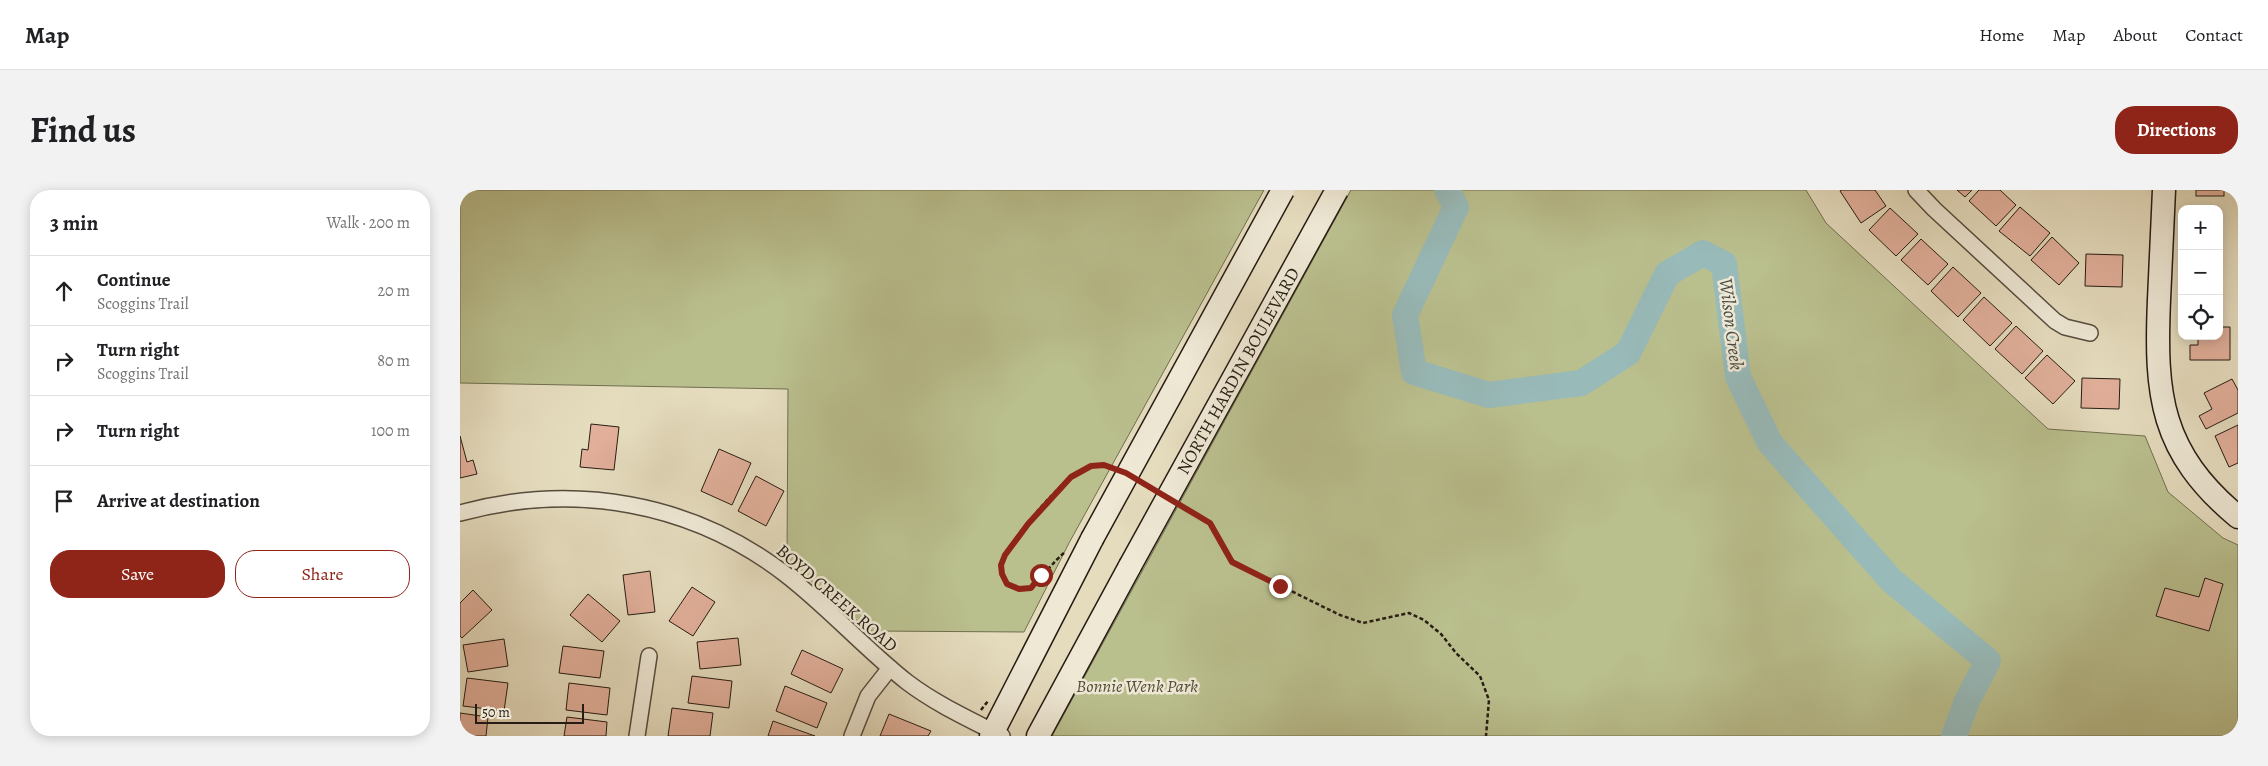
<!DOCTYPE html>
<html lang="en">
<head>
<meta charset="utf-8">
<style>
	:root { --surface:#fff; --page:#f2f2f2; --text:#202124; --muted:#757577; --line:#e0e0e0; --accent:#8f2418 }
	body { margin:0; font-family:Alegreya,serif; background:var(--page); color:var(--text) }
	.controls { position:absolute; right:15px; top:15px; display:grid; overflow:hidden; border-radius:10px; box-shadow:0 2px 12px #0003 }
	.controls button { width:45px; height:45px; display:grid; place-items:center; padding:0; border:0; border-bottom:1px solid var(--line); background:var(--surface); color:var(--text); font:25px sans-serif }
	.scale { position:absolute; left:15px; bottom:12px; width:109px; box-sizing:border-box; padding-left:5px; border:2px solid #271c13; border-top:0; font-size:14px; line-height:18px; white-space:nowrap; color:#271c13; -webkit-text-stroke:4px #eee8d5; paint-order:stroke }
	.stop { position:absolute; width:15px; height:15px; margin:-11px; border:4px solid #8f2418; border-radius:50%; background:#fff }
	.stop.end { background:#8f2418; border-color:#fff; box-shadow:0 1px 5px #0008 }
	.list { margin:0; padding:0; list-style:none }
	h2 { display:flex; justify-content:space-between; align-items:center; height:65px; margin:0; padding:0 20px; font-size:21px }
	h2 small { font-size:16px; font-weight:400; color:var(--muted) }
	.list li { display:grid; grid-template-columns:32px 1fr auto; gap:15px; align-items:center; box-sizing:border-box; height:70px; padding:0 20px; border-top:1px solid var(--line) }
	.list b { display:block; font-size:19px; white-space:nowrap }
	.list p { margin:0; font-size:16px; white-space:nowrap; color:var(--muted) }
	.list em { font-size:16px; font-style:normal; color:var(--muted) }
	.actions { display:flex; gap:10px; padding:15px 20px }
	.actions a { flex:1; padding:11px 0; border:1px solid var(--accent); border-radius:20px; text-align:center; font-size:18px; color:var(--accent) }
	.actions .main { background:var(--accent); color:#fff }
	.icon { flex:none; width:28px; height:28px; fill:none; stroke:currentColor; stroke-width:2; stroke-linecap:round; stroke-linejoin:round }
	.map { position:relative; flex:none; width:1778px; height:546px; overflow:hidden; border-radius:20px }
	header { display:flex; align-items:center; gap:30px; box-sizing:border-box; height:70px; padding:0 25px; background:var(--surface); border-bottom:1px solid var(--line) }
	header strong { font-size:24px }
	nav { display:flex; gap:28px; margin-inline-start:auto; font-size:18px }
	.intro { display:flex; align-items:center; justify-content:space-between; box-sizing:border-box; height:120px; padding:0 30px }
	h1 { margin:0; font-size:35px }
	.button { padding:12px 22px; border-radius:20px; background:var(--accent); color:#fff; font-size:18px; font-weight:700 }
	main { display:flex; gap:30px; padding:0 30px }
	aside { flex:1; background:var(--surface); border-radius:20px; box-shadow:0 2px 12px #0003 }
	.map>svg:first-child { display:block }
</style>
</head>
<body>
<header>
<strong>Map</strong>
<nav><a>Home</a><a>Map</a><a>About</a><a>Contact</a></nav>
</header>
<div class="intro"><h1>Find us</h1><a class="button">Directions</a></div>
<main>
<aside>
<h2>3 min<small>Walk · 200 m</small></h2>
<ul class="list">
<li><svg class="icon" aria-label="ahead" viewBox="0 0 24 24"><path d="M12 20V5M6 11l6-6 6 6"/></svg><div><b>Continue</b><p>Scoggins Trail</p></div><em>20 m</em></li>
<li><svg class="icon" aria-label="right" viewBox="0 0 24 24"><path d="M7 20v-9h11M14 6l5 5-5 5"/></svg><div><b>Turn right</b><p>Scoggins Trail</p></div><em>80 m</em></li>
<li><svg class="icon" aria-label="right" viewBox="0 0 24 24"><path d="M7 20v-9h11M14 6l5 5-5 5"/></svg><div><b>Turn right</b></div><em>100 m</em></li>
<li><svg class="icon" aria-label="arrive" viewBox="0 0 24 24"><path d="M6 21V4h12l-3 4 3 4H6"/></svg><div><b>Arrive at destination</b></div></li>
</ul>
<div class="actions"><a class="main">Save</a><a>Share</a></div>
</aside>
<div class="map">
<svg width="1778" height="546" viewBox="0 0 1778 546">
	<rect width="100%" height="100%" fill="#e5dcbe"/>
	<filter id="stains"><feTurbulence type="fractalNoise" baseFrequency=".004" numOctaves="4"/><feColorMatrix values="0 0 0 0 .2 0 0 0 0 .09 0 0 0 0 .02 0 0 0 .5 -.17"/></filter>
	<radialGradient id="worn" r=".72"><stop offset=".6" stop-color="#630" stop-opacity="0"/><stop offset="1" stop-color="#630" stop-opacity=".3"/></radialGradient>
	<g fill="#babf8e" stroke="#706e50">
		<polygon points="0,0 804,0 609,353 564,442 409,441 327,370 328,199 0,193"/>
		<polygon points="891,0 1346,0 1366,33 1588,239 1685,246 1708,302 1763,348 1778,355 1778,546 592,546"/>
	</g>
	<g fill="none" stroke-linecap="round" stroke-linejoin="round">
		<polyline stroke="#98bab9" stroke-width="26" points="987,0 996,17 945,125 954,182 1029,205 1121,193 1168,163 1207,84 1243,63 1264,74 1278,187 1310,253 1431,390 1528,471 1507,511 1494,546"/>
	</g>
	<g fill="#e1af9a" stroke="#271c13">
		<polygon points="1382,0 1415,0 1426,16 1401,33 1380,1"/>
		<polygon points="1497,0 1512,0 1505,7"/>
		<polygon points="1519,0 1540,0 1556,15 1536,36 1509,11"/>
		<rect x="1736" y="0" width="28" height="6"/>
		<polygon points="1560,17 1590,43 1570,66 1539,41"/>
		<polygon points="1430,18 1458,44 1436,66 1409,40"/>
		<polygon points="1592,47 1619,73 1599,95 1571,70"/>
		<polygon points="1461,49 1488,74 1468,95 1441,70"/>
		<polygon points="1626,64 1663,65 1662,97 1625,96"/>
		<polygon points="1493,77 1521,103 1498,127 1471,101"/>
		<polygon points="1524,107 1552,133 1530,156 1503,130"/>
		<polygon points="1556,136 1583,161 1562,184 1535,159"/>
		<polygon points="1759,137 1770,137 1770,170 1730,170 1730,155 1738,155 1738,146 1759,146"/>
		<polygon points="1587,165 1615,191 1593,214 1565,188"/>
		<polygon points="1622,188 1660,189 1659,219 1621,218"/>
		<polygon points="1772,189 1778,200 1778,223 1746,239 1739,226 1752,219 1744,203"/>
		<polygon points="131,234 159,237 154,280 120,277 122,259 128,260"/>
		<polygon points="1778,235 1778,273 1769,277 1755,246"/>
		<polygon points="0,246 7,272 13,270 17,284 0,288"/>
		<polygon points="259,259 291,273 272,315 241,301"/>
		<polygon points="296,286 324,301 306,336 278,321"/>
		<polygon points="190,381 195,422 168,425 163,385"/>
		<polygon points="1745,388 1763,394 1749,441 1696,426 1705,398 1739,407"/>
		<polygon points="232,397 255,412 233,446 209,431"/>
		<polygon points="13,400 32,420 2,448 0,446 0,413"/>
		<polygon points="128,404 160,431 142,452 110,425"/>
		<polygon points="278,448 281,475 240,479 237,452"/>
		<polygon points="44,449 48,476 8,482 3,455"/>
		<polygon points="103,456 144,461 140,488 99,483"/>
		<polygon points="342,460 383,479 371,503 331,484"/>
		<polygon points="232,486 272,491 269,518 228,513"/>
		<polygon points="7,488 48,493 44,521 3,516"/>
		<polygon points="109,493 150,498 147,525 106,520"/>
		<polygon points="325,496 367,513 357,538 316,521"/>
		<polygon points="212,518 253,523 250,546 208,546"/>
		<polygon points="0,523 28,527 26,546 0,546"/>
		<polygon points="429,524 471,541 468,546 420,546"/>
		<polygon points="107,527 147,532 146,546 104,546"/>
		<polygon points="313,531 355,546 308,546"/>
	</g>
	<g fill="none" stroke-linecap="round" stroke-linejoin="round">
		<g stroke="#564c3e" stroke-width="18">
			<g id="street">
				<polyline points="1456,0 1474,19 1595,131 1605,137 1630,143"/>
				<path d="M0,323C114,292 231,312 325,384C368,417 404,458 447,492C476,514 509,529 542,546"/>
				<polyline points="177,546 189,466"/>
				<polyline points="392,546 408,506 430,478"/>
			</g>
		</g>
		<g stroke="#271c13" stroke-width="25">
			<g id="secondary">
				<path d="M1704,0C1702,37 1701,73 1699,110C1695,205 1700,262 1778,327"/>
				<polyline points="531,546 632,349"/>
				<polyline points="578,546 670,376"/>
			</g>
		</g>
		<g stroke="#271c13" stroke-width="2.5" stroke-dasharray="4 2.5" stroke-linecap="butt">
			<polyline points="682,294 692,300"/>
			<polyline points="723,317 750,333 772,372 880,425 903,433 949,423 964,430 981,444 996,463 1020,486 1029,510 1026,546"/>
			<path d="M604,363C597,368 574,396 569,398C554,403 537,389 542,373C547,354 595,298 612,287C623,279 637,273 651,277"/>
			<polyline points="521,520 528,511"/>
		</g>
		<use href="#street" stroke="#eee8d5" stroke-width="15"/>
		<use href="#secondary" stroke="#eee8d5" stroke-width="22"/>
		<g stroke="#271c13" stroke-width="25" stroke-linecap="butt">
			<g id="secondary-bridge">
				<polyline points="632,349 823,0"/>
				<polyline points="670,376 877,0"/>
			</g>
		</g>
		<use href="#secondary-bridge" stroke="#eee8d5" stroke-width="22"/>
	</g>
	<g fill="none" stroke-linecap="round" stroke-linejoin="round">
		<polyline stroke="#8f2418" stroke-width="6" points="581,385 571,398 559,399 547,394 542,384 541,375 545,365 568,334 611,287 631,276 644,275 666,283 750,333 772,372 820,396"/>
	</g>
	<g text-anchor="middle" stroke-width="5" stroke-linejoin="round" paint-order="stroke">
		<g font-size="18" fill="#271c13" stroke="#eee8d5">
			<text transform="translate(778 181) rotate(-61)" y="6">NORTH HARDIN BOULEVARD</text>
			<text transform="translate(377 408) rotate(41)" y="6">BOYD CREEK ROAD</text>
		</g>
		<g font-size="18" font-style="italic" fill="#534d38" stroke="#eee8d5">
			<text x="677" y="502">Bonnie Wenk Park</text>
		</g>
		<g font-size="19" font-style="italic" fill="#494b45" stroke="#eee8d5">
			<text transform="translate(1272 134) rotate(83)" y="7">Wilson Creek</text>
		</g>
	</g>
	<rect width="100%" height="100%" filter="url(#stains)"/>
	<rect width="100%" height="100%" fill="url(#worn)"/>
</svg>
<div class="controls">
<button>+</button>
<button>−</button>
<button><svg class="icon" aria-label="locate" viewBox="0 0 24 24"><circle cx="12" cy="12" r="6"/><path d="M12 2v4M12 18v4M2 12h4M18 12h4"/></svg></button>
</div>
<div class="scale">50 m</div>
<div class="stop" style="left:581px;top:385px"></div>
<div class="stop end" style="left:820px;top:396px"></div>
</div>
</main>
</body>
</html>
